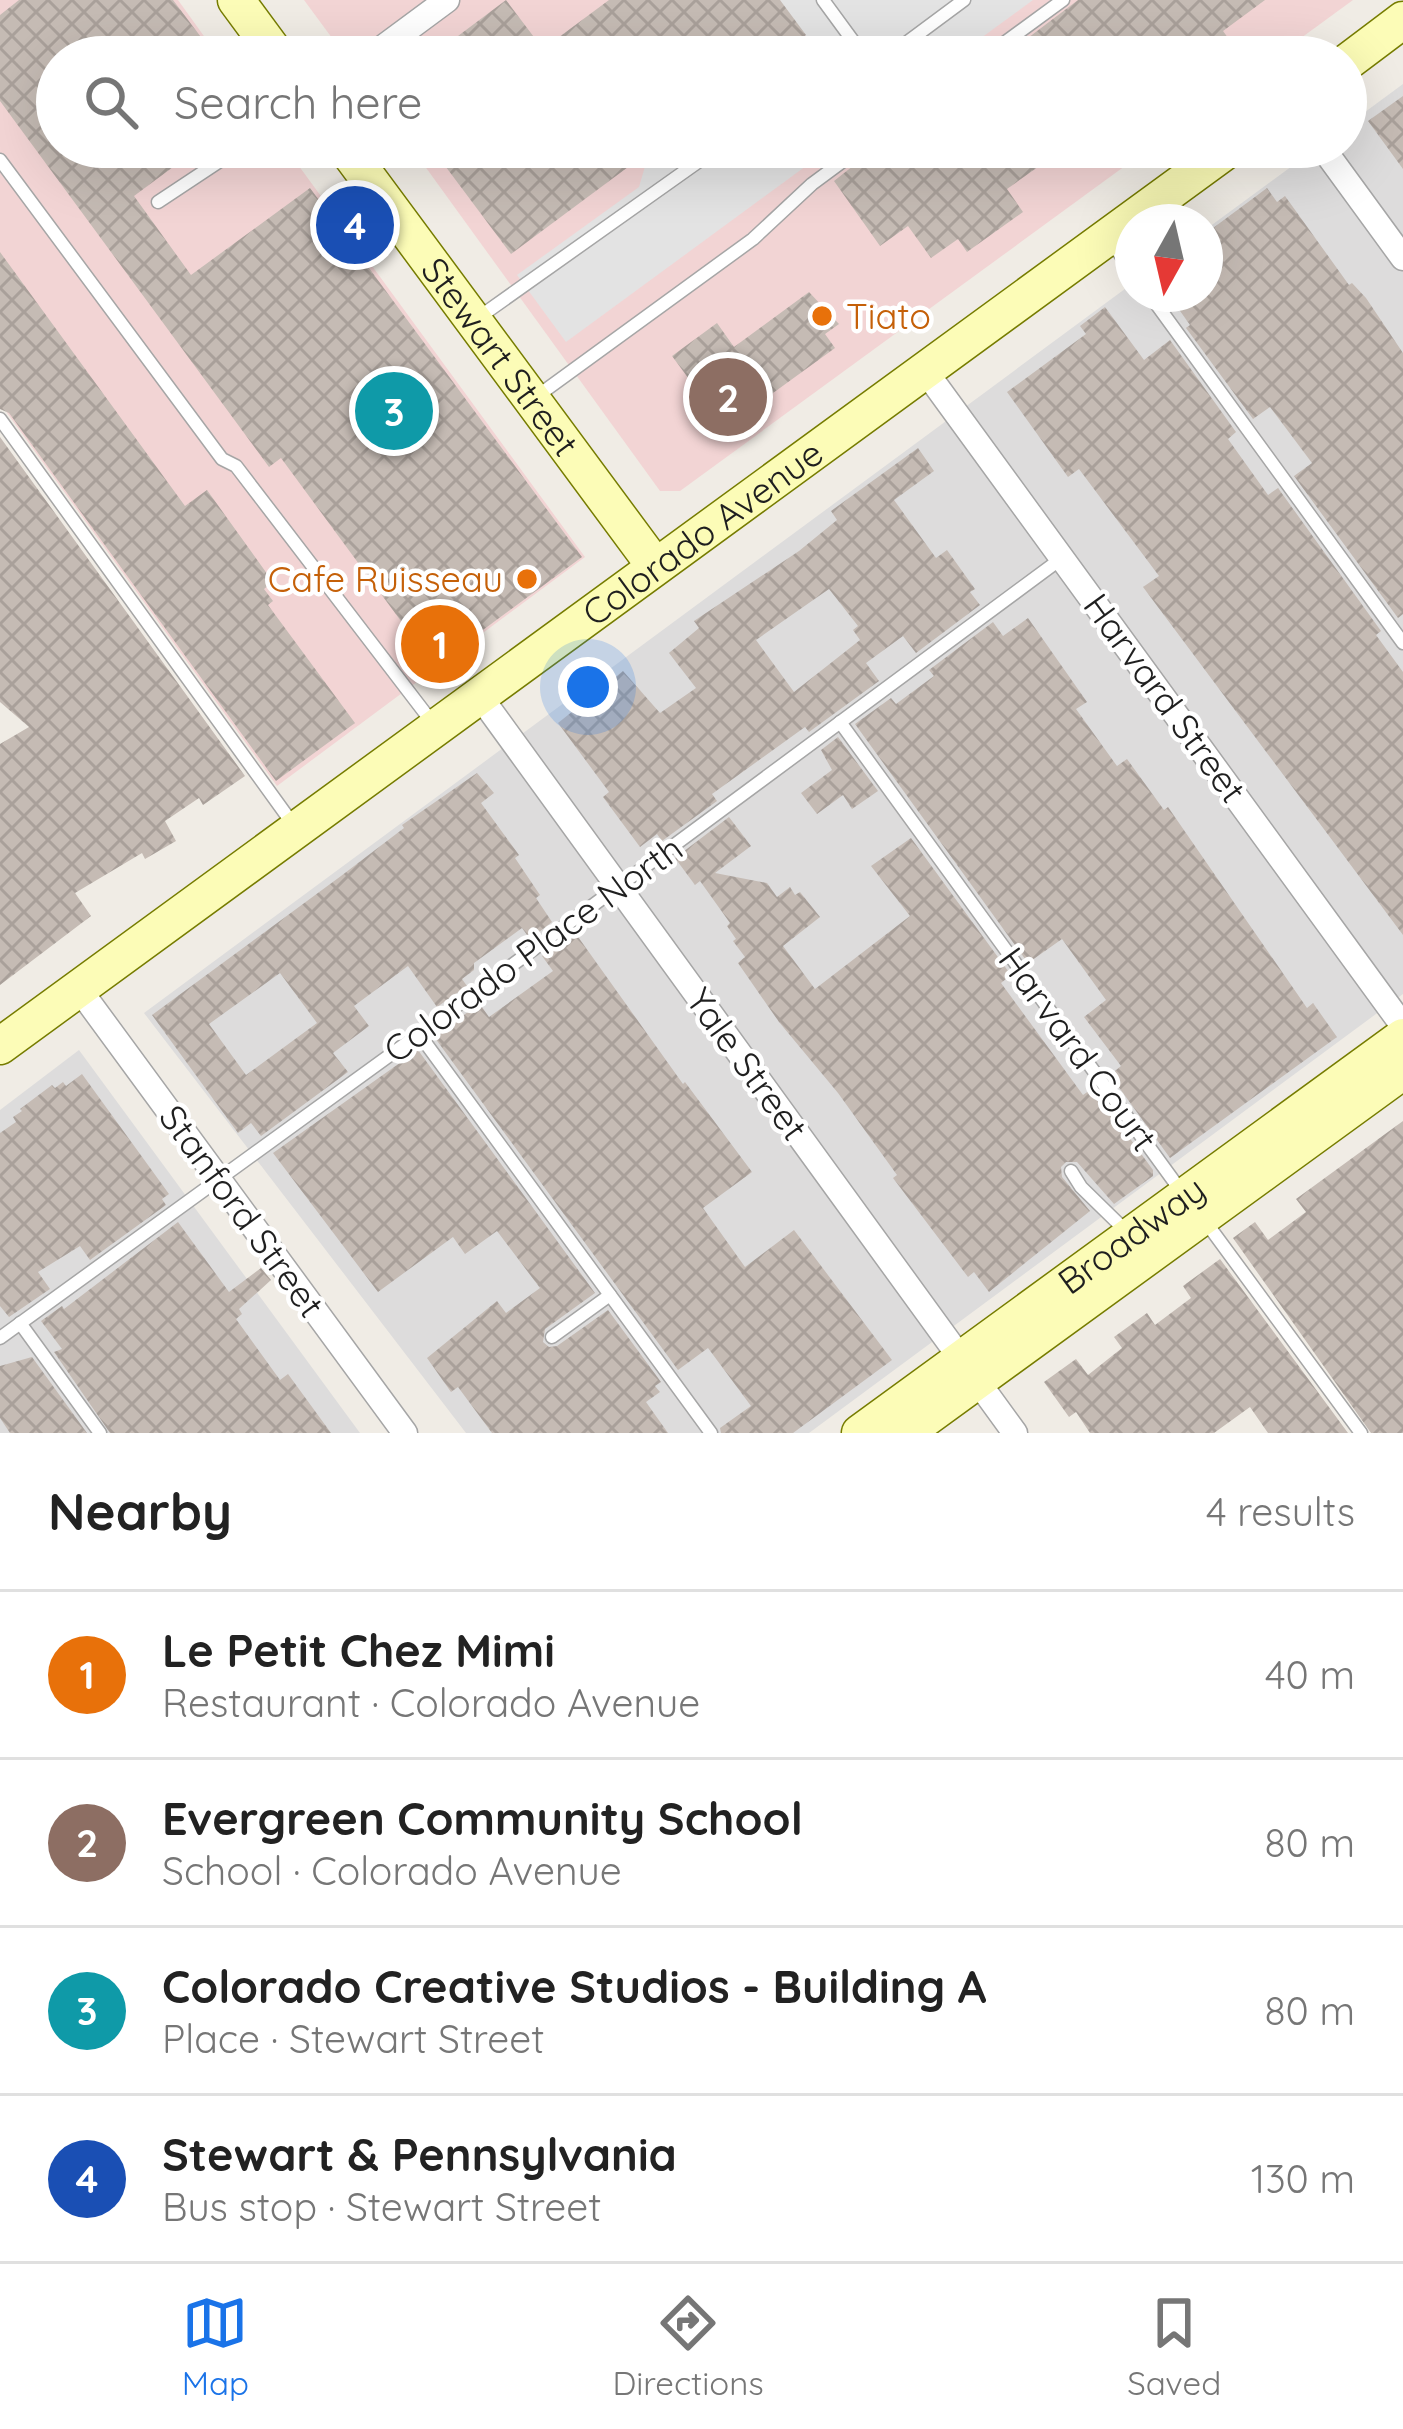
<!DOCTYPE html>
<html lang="en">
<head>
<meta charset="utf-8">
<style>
	:root { --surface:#fff; --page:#f2f2f2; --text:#222; --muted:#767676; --line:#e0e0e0; --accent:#1a73e8 }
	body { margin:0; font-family:Quicksand,sans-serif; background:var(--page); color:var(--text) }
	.compass { position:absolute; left:1115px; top:204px; width:108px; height:108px; border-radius:50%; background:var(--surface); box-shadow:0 12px 48px #0002; rotate:188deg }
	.you { position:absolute; left:588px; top:687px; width:42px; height:42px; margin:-30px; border:9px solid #fff; border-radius:50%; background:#1a73e8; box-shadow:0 0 0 18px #1a73e833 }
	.badge { display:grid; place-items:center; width:78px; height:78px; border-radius:50%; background:var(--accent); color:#fff; font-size:39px; font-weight:700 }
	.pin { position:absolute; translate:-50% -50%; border:6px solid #fff; box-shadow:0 3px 12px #0006 }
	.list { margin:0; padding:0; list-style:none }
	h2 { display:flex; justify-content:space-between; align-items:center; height:156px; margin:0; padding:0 48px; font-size:51px }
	h2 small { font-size:39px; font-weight:400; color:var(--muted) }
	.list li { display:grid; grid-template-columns:78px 1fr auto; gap:36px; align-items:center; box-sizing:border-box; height:168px; padding:0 48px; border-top:3px solid var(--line) }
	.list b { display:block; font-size:45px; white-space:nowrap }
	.list p { margin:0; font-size:39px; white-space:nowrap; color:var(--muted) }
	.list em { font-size:39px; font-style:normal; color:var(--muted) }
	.icon { flex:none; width:66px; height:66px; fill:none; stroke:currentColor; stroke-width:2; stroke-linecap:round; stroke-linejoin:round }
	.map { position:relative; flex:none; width:1403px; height:1433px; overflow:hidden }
	.search { position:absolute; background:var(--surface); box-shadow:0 12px 48px #0002; left:36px; right:36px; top:36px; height:132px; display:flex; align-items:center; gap:30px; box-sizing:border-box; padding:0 42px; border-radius:66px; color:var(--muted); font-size:45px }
	.sheet { height:828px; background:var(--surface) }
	nav { display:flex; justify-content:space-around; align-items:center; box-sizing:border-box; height:168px; border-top:3px solid var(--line); background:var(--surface); font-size:33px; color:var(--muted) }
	nav a { display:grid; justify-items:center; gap:6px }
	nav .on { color:var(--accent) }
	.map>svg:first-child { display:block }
</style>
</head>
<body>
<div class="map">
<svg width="1403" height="1433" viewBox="0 0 1403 1433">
	<defs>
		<pattern id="building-cross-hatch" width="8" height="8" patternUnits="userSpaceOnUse" patternTransform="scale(3)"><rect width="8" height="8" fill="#c5bbb4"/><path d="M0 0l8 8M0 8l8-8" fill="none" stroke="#a9a09a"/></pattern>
	</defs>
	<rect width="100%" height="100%" fill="#f0ece5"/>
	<g fill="#dddcdc">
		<polygon points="1403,84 1403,994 809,1433 466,1433 144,1013 1133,283 1133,294 1205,294 1205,230 1318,147 1346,147 1346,126"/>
		<polygon points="79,1050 360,1433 0,1433 0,1110"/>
	</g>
	<g fill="#f2d4d4">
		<polygon points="0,0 178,0 219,57 57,57 57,147 285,147 585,557 277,786 0,403"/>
		<polygon points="304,0 1353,0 1275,57 346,57"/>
		<polygon points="411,147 1151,147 680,491 660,491"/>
	</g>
	<g fill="#e3e3e3">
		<polygon points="779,0 1033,0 955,57 792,57 811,43"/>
		<polygon points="669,147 832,147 566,342 517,275 639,187 646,163"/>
	</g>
	<g fill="url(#building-cross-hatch)" fill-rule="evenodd">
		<polygon points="19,0 173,0 216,57 57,57 57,147 200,147 134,196 191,275 310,188 582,557 434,666 281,458 269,467 0,101 0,15"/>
		<polygon points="506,0 543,49 609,0 780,0 806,35 777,57 430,57"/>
		<polygon points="1078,0 1265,0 1223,31 1242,57 1003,57"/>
		<polygon points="1403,96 1403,169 1368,121"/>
		<polygon points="431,147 655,147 511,254"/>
		<polygon points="877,147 1066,147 1007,189 1023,212 967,252 958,239 931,258 908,226 880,246 834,181"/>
		<polygon points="1267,188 1277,202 1285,196 1349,285 1352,283 1366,298 1403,353 1403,614 1398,618 1294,476 1312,463 1270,407 1253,419 1186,328 1190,325 1168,294 1205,294 1205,234"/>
		<polygon points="0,252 185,506 207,490 273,582 264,589 273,601 268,605 355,723 276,781 9,413 0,409"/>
		<polygon points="809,292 839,324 825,334 835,348 725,428 672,356 717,323 734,347"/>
		<polygon points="1105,307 1144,360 1170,340 1236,432 1228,439 1268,495 1278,488 1381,631 1376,635 1403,672 1403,935 1143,587 1159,576 1079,469 1068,477 1007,392 1086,334 1080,326"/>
		<polygon points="0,437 245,776 203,805 199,798 165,821 176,841 145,859 142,853 75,893 91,916 0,985 0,744 29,727 0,702"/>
		<path d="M918,448L934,471L894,500L936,558L947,550L975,589L970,592L980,605L916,653L903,636L866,663L879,681L809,732L805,727L712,794L717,801L662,841L657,834L640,847L603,797L609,792L558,723L623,671L660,713L696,688L669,653L699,628L694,621L799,551L837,520L831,511ZM829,589L858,626L853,630L860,640L794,692L756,640Z"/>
		<polygon points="1028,618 1087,702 1076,709 1117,766 1127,759 1164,810 1168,807 1307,1008 1313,1003 1337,1037 1170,1158 1110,1075 1121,1066 1084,1017 1106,1000 1062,939 1028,963 855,724 891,698 896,704 934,676 929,670 993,622 1003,636"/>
		<polygon points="838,737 878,791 852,809 843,795 817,814 801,793 832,770 821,750"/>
		<path d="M477,773L494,793L481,803L519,855L515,858L540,895L536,898L552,922L530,939L522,928L474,963V970L462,979L467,986L437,1007L408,966L354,1006L369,1026L333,1053L348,1072L261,1136L251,1123L238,1133L152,1015L341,876L404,828L402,825ZM280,973L317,1023L246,1075L209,1024Z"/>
		<polygon points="729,817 751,846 715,873 767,883 777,897 790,887 795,895 800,892 820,917 783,946 815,989 910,916 871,866 911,838 1011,975 1001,983 1083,1095 1093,1088 1153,1170 1153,1176 1114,1204 1077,1162 1066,1162 1061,1167 1062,1177 1090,1211 989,1292 974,1272 968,1277 893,1178 897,1175 838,1093 779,1022 738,963 745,957 733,941 736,939 727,926 730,923 700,881 695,885 675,858"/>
		<polygon points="576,934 683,1084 685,1082 752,1172 703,1208 745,1267 794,1230 892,1360 793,1433 721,1433 720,1428 751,1406 708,1348 678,1370 435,1038 479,1003 489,1017 553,971 542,956"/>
		<polygon points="418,1050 595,1293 545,1329 543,1342 549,1347 557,1346 608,1310 661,1382 655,1386 660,1392 646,1402 668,1433 492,1433 458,1387 451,1392 427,1358 497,1301 506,1313 540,1288 497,1231 465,1254 453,1237 378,1292 273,1153"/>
		<polygon points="82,1074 169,1194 162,1199 166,1205 90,1260 80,1246 38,1272 50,1289 9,1317 0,1306 0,1133 16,1122 13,1117 22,1111 20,1109 52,1085 55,1088 63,1082 66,1086"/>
		<polygon points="1403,1121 1403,1433 1371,1433 1233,1238 1255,1222 1268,1240 1306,1212 1296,1199"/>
		<polygon points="178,1222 229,1292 261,1268 271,1280 239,1309 242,1314 236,1319 280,1380 288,1374 331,1433 110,1433 54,1352 62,1349 41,1321 62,1306 64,1309"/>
		<polygon points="1220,1259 1348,1433 1268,1433 1250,1407 1214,1433 1090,1433 1076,1412 1069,1417 1044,1382 1076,1359 1088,1375 1122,1348 1114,1337 1147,1313 1155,1325 1191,1298 1183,1286"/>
		<polygon points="32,1357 87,1433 10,1433 0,1418 0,1366"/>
	</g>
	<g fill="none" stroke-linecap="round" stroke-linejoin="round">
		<g stroke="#a6a6a6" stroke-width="15">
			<g id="lane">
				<polyline points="823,0 864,56"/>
				<polyline points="860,57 898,49 964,0"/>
				<polyline points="985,57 1063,0"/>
				<polyline points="0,160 222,459 236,466 435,726"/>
				<polyline points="158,202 241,147"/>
				<polyline points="1109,239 1133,272"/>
				<polyline points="1149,294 1403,643"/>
				<polyline points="478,318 719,147"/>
				<polyline points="536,397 753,239 812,184 862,147"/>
				<polyline points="0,419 295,827"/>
				<polyline points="840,722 1181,1191"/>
				<polyline points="419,1034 711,1433"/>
				<polyline points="1071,1171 1081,1187 1126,1231"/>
				<polyline points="1205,1221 1361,1433"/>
				<polyline points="20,1323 100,1433"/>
				<polyline points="552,1337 610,1295"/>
				<polyline points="0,1338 419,1034 1062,558"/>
			</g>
		</g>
		<g stroke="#a6a6a6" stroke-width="27">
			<g id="street">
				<polyline points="370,57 447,0"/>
				<polyline points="1322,147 1403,258"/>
				<polyline points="926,372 1403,1026"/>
				<polyline points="479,695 1015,1433"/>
				<polyline points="79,989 405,1433"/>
			</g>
		</g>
		<g stroke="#767c00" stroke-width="39">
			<g id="secondary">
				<polyline points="236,0 278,57"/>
				<polyline points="1346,63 1403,20"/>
				<path id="s1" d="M345,147L655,566"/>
				<path id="s2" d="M0,1046L1231,147"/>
				<path id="s3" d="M860,1433L1403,1037"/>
				<polyline points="905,1433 1403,1071"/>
			</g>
		</g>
		<use href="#lane" stroke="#fff" stroke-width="12"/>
		<use href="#street" stroke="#fff" stroke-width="24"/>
		<use href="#secondary" stroke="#fcfcb7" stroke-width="36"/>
	</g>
	<g fill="#e8710a" stroke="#fff" stroke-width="4.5">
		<circle cx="822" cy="316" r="12"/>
		<circle cx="527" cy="579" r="12"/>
	</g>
	<g text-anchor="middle" stroke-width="9" stroke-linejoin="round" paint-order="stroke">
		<g font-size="36" fill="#c56008" stroke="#fff" text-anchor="start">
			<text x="846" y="329">Tiato</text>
			<text x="503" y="592" text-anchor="end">Cafe Ruisseau</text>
		</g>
		<g font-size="36" fill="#1f1f1f" stroke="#fff">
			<text dy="13" stroke="none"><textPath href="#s1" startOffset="261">Stewart Street</textPath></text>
			<text dy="13" stroke="none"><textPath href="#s2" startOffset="870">Colorado Avenue</textPath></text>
			<text transform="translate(1165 698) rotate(54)" y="13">Harvard Street</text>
			<text transform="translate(533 949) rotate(-36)" y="13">Colorado Place North</text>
			<text transform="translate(1078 1049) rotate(54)" y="13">Harvard Court</text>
			<text transform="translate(747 1064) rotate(54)" y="13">Yale Street</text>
			<text transform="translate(242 1211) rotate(54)" y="13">Stanford Street</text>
			<text dy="13" stroke="none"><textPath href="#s3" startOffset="336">Broadway</textPath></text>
		</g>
	</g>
</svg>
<svg class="compass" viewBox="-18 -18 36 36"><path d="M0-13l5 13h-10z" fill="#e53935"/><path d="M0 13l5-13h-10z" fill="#767676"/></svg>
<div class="you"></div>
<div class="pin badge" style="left:440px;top:644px;background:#e8710a">1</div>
<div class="pin badge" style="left:728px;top:397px;background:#8d6e63">2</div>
<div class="pin badge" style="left:394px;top:411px;background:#0f9aa8">3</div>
<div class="pin badge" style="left:355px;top:225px;background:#1a4fb4">4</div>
<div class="search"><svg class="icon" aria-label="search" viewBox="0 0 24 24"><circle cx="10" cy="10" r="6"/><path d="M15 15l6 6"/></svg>Search here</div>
</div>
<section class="sheet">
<h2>Nearby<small>4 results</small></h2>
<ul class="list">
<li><span class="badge" style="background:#e8710a">1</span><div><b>Le Petit Chez Mimi</b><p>Restaurant · Colorado Avenue</p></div><em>40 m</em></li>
<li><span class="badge" style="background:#8d6e63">2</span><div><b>Evergreen Community School</b><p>School · Colorado Avenue</p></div><em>80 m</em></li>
<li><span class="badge" style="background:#0f9aa8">3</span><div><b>Colorado Creative Studios - Building A</b><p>Place · Stewart Street</p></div><em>80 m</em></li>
<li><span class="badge" style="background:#1a4fb4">4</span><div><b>Stewart &amp; Pennsylvania</b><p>Bus stop · Stewart Street</p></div><em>130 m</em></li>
</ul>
</section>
<nav>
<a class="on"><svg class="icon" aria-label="map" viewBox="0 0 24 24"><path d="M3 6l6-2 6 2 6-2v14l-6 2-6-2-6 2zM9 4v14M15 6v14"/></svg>Map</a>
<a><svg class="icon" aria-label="directions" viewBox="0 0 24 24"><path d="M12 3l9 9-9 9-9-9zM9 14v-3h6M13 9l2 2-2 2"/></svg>Directions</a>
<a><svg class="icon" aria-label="saved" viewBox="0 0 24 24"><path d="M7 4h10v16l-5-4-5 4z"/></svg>Saved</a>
</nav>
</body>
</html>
